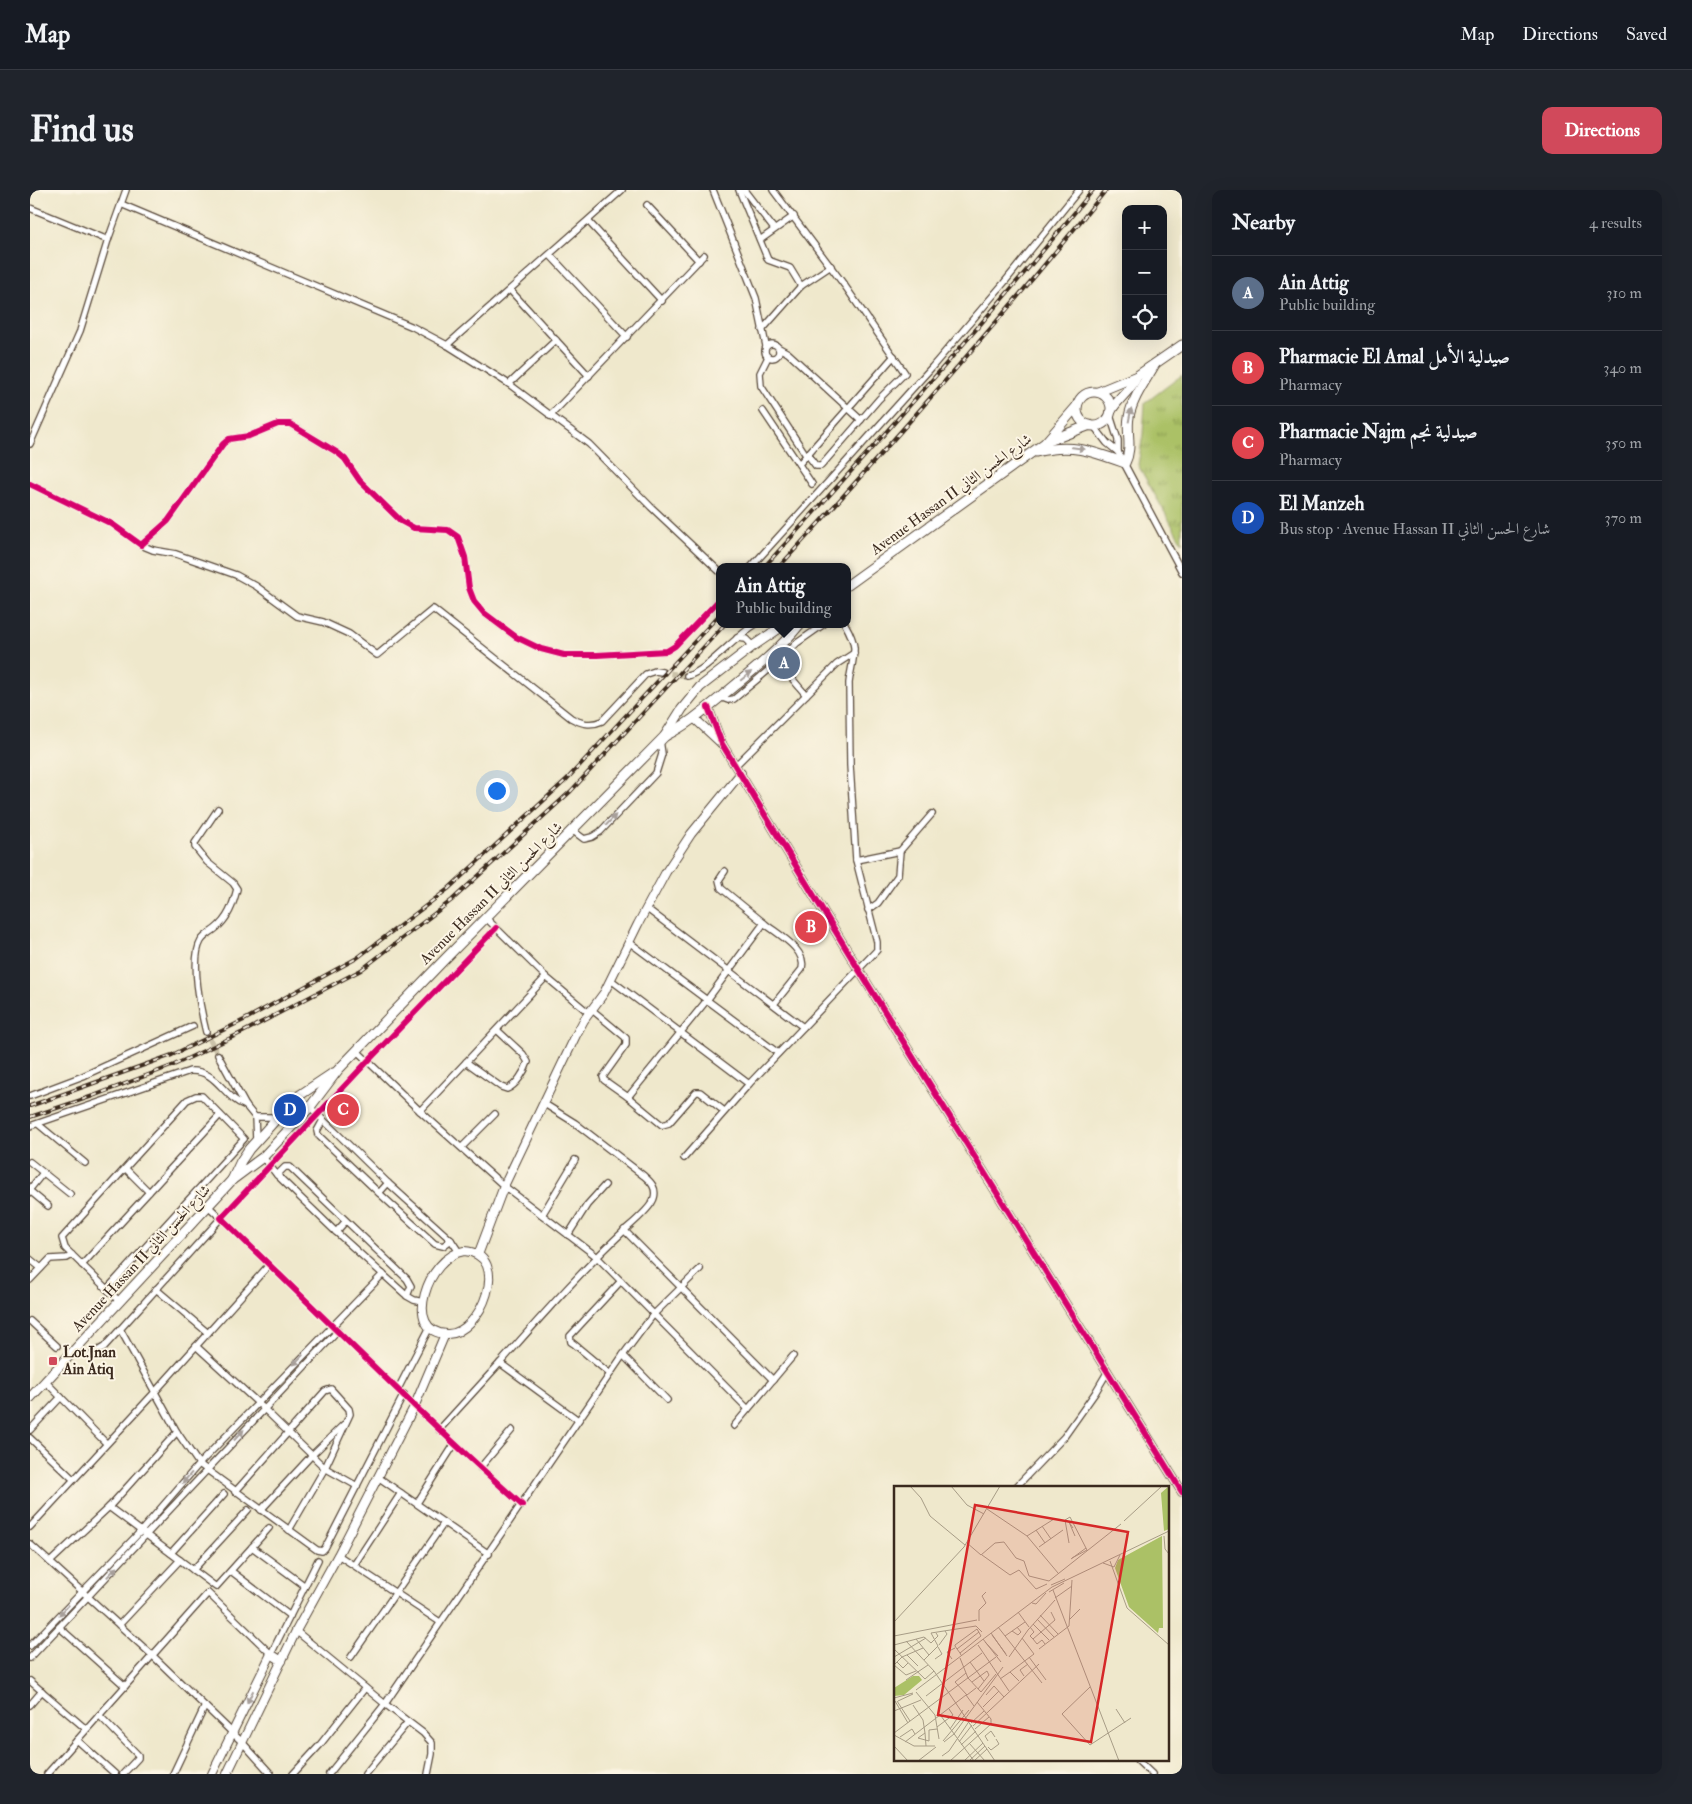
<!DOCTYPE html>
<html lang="en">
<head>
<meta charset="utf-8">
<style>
	:root { --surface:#171b24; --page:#20242c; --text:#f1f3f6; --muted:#9ea1a6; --line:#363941; --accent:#d1495b }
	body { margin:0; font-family:"IM FELL Double Pica",Amiri,serif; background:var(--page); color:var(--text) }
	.controls { position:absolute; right:15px; top:15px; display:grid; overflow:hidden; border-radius:10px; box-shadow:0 5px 20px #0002 }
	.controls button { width:45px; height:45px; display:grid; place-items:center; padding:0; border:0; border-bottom:1px solid var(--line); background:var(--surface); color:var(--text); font:25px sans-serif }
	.you { position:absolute; left:466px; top:600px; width:18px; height:18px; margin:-12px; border:4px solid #fff; border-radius:50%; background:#1a73e8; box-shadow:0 0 0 8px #1a73e833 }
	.badge { display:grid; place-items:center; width:32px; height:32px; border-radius:50%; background:var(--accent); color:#fff; font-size:16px; font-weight:700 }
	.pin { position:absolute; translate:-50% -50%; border:2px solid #fff; box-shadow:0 1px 5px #0006 }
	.popup { position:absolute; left:686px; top:373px; width:135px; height:65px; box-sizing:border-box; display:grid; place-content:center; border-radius:10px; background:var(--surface); filter:drop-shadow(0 1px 4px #0005); font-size:16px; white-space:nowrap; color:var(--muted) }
	.popup b { font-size:19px; color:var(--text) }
	.popup::after { content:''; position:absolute; left:50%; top:100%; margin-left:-10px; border:10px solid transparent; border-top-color:var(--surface) }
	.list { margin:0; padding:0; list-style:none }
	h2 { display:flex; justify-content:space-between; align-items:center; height:65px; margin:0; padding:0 20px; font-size:21px }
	h2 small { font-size:16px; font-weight:400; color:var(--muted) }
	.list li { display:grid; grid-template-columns:32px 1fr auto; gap:15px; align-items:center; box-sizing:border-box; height:75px; padding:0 20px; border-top:1px solid var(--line) }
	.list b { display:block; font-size:19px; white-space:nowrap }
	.list p { margin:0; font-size:16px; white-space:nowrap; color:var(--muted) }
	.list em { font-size:16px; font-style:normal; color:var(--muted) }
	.icon { flex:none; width:28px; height:28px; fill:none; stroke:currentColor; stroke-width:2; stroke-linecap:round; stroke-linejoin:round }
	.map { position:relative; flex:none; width:1152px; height:1584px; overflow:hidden; border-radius:10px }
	header { display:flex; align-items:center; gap:30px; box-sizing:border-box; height:70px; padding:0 25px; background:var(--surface); border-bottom:1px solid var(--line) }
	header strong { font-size:24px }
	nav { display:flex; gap:28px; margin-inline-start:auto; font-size:18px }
	.intro { display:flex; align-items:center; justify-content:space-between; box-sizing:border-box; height:120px; padding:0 30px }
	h1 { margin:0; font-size:35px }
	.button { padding:12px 22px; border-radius:10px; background:var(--accent); color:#fff; font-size:18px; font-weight:700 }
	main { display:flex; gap:30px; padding:0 30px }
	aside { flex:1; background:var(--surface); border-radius:10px; box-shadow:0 5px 20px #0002 }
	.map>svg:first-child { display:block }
</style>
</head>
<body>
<header>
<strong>Map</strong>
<nav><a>Map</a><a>Directions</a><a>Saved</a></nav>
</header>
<div class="intro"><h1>Find us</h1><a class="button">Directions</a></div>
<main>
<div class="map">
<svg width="1152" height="1584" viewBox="0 0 1152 1584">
	<defs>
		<pattern id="grass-tufts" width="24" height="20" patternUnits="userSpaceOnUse" patternTransform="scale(1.25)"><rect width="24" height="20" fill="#abc166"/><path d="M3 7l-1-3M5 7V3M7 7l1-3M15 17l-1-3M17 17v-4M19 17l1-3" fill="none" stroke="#8c9d53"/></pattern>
	</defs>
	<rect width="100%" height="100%" fill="#fcf5e5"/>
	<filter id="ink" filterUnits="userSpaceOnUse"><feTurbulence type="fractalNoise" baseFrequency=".02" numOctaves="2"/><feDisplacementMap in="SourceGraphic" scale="10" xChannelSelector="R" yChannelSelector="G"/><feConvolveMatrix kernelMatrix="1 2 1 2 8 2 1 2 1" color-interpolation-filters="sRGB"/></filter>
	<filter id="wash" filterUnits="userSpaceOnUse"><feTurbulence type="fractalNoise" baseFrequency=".0096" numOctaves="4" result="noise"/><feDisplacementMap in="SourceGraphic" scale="20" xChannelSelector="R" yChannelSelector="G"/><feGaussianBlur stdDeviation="1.12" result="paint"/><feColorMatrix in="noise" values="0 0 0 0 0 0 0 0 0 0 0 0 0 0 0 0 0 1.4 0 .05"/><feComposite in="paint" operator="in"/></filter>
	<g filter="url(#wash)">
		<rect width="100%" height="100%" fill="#efe8cc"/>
		<polygon fill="url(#grass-tufts)" stroke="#737642" points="1152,185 1152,353 1108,275 1113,244 1115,213"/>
	</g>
	<g filter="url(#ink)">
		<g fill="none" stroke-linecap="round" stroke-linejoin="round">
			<g stroke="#cbc2a9" stroke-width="5.5" stroke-dasharray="5.5 3" stroke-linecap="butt">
				<polyline points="632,482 657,486"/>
				<polyline points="176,842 188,865"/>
			</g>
			<g stroke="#564638" stroke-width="8">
				<g id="minor">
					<polyline points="683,0 726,108 736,156"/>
					<polyline points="709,0 738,70 760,78 771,96"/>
					<polyline points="714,0 744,39"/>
					<polyline points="743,0 815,96 875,183 849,209 791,276 786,276 777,264"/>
					<polyline points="91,14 383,137 417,155 479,194 559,254 621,317 690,382"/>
					<polyline points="617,15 669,71"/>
					<polyline points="0,18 78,50"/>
					<polyline points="558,31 632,111"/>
					<polyline points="730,50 764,26"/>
					<polyline points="520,65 597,147"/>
					<polyline points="480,100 559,186"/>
					<polyline points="732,140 771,96 801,76"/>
					<circle cx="742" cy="161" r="7"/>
					<polyline points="417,155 592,0"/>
					<polyline points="749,158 758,163 831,230"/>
					<polyline points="738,167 730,183 731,196 776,265"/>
					<polyline points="479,194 526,150"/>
					<polyline points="733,221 782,294"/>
					<polyline points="1080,225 1088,250 1088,262"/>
					<polyline points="520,226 674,65"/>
					<polyline points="1064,236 1077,253 1088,262 1152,382"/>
					<polyline points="0,254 50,141 78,50 96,0"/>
					<polyline points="769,274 864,166"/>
					<polyline points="0,294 82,334 111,355 138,331 193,254 199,249 219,246 248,234 260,234 308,263 315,269 330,291 371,331 384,338 418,340 428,347 435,367 439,398 444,411 454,423 486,447 511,459 534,465 567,465 637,461 645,456 690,409"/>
					<path d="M111,355L123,360L146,364L206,385L226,396L267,426L293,432L319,444L347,465L403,419L541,528C552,534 561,536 572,531L616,484L625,481L632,482"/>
					<polyline points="721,377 902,177 973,94 1049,0"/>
					<polyline points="707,448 716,449 723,456"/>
					<polyline points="748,472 776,505"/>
					<path d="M657,486C676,482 705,446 726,434"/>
					<polyline points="690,507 698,510 704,509 748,472 767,453 794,434"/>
					<polyline points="706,575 807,474 824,463"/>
					<polyline points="542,640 554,649 562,647 570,642 626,583 632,564 630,550"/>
					<polyline points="826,670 870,661 902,624"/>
					<polyline points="616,718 773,837"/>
					<polyline points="838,720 848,713 868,685 870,661"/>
					<polyline points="455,727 516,787 559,823"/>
					<path d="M734,733C747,744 777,759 772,779L744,814"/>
					<path d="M466,738L337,872L191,1028C291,1124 388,1223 492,1315"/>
					<polyline points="599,752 748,863"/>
					<polyline points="581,790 719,894"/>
					<polyline points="561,819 596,848 596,855 573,887 574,890 598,907 677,810 734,733 691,698 689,690 695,681"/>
					<path d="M176,842C171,822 160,769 171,751C174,746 180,743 185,739C198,729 203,715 207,699L203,693L177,672L165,657V653L188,619"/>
					<polyline points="327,861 390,921 474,996 566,1066 718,1219"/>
					<polyline points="188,865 216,916 225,927 248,927"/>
					<path d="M436,872L471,897L477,899C486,896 495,881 498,872L493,864L467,840"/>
					<polyline points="0,906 53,886 163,836"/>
					<polyline points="598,907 632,935 639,933 666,902 670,902 694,921"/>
					<polyline points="280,917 358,993 421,1050 429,1062"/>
					<polyline points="390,921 516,787"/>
					<polyline points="225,927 226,950"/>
					<polyline points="293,930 287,941 288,945 349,1003 405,1054 413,1056 421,1050"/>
					<polyline points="8,934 55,973"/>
					<path d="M0,936L160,881C188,880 192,907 216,916"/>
					<polyline points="432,957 465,924"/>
					<polyline points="233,967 247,985 306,1042 377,1106 384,1110 393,1112"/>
					<path d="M654,968L719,894L847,760V752L826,670L820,575L819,493C820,483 825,465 824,457C823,449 819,441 815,434"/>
					<polyline points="0,972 40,1004"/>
					<polyline points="96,979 119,1002"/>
					<polyline points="247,985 255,977 260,977 377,1089 381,1096 377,1106"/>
					<polyline points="0,999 13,983"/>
					<polyline points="0,1001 18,1016"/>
					<polyline points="349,1003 358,993"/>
					<polyline points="512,1025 545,970"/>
					<polyline points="594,1040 743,1190"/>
					<polyline points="306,1042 315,1032"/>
					<polyline points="538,1045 557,1015 575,995"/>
					<polyline points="0,1069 11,1078"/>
					<polyline points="52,1075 190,925"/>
					<polyline points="0,1090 20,1069 37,1068 42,1065"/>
					<polyline points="77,1099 214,949 172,906 166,906 157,910 32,1048 35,1058 90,1112"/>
					<polyline points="126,1099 178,1143"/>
					<polyline points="0,1131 27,1156"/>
					<polyline points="90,1139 147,1242 169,1274 287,1360 292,1361 295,1358 374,1204"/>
					<polyline points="166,1156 228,1213 295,1278 327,1296"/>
					<polyline points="593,1165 637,1210"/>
					<polyline points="59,1166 74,1157 191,1028 178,1016"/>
					<path d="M470,1173C511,1127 551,1081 596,1039C603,1033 622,1017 624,1008C627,998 621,992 614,986L545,933L513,913"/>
					<polyline points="580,1184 544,1154 541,1152 540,1146 591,1091"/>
					<polyline points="15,1191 76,1253"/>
					<polyline points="368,1199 400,1137"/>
					<polyline points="704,1236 763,1166"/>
					<polyline points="0,1240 31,1207"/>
					<polyline points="409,1240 470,1173 548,1230"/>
					<polyline points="147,1242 79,1317 186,1397 239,1338"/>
					<polyline points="0,1248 43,1289"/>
					<polyline points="450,1278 482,1240"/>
					<polyline points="348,1287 371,1303"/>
					<polyline points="985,1298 1034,1247 1065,1203 1078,1181"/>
					<polyline points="205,1302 295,1201 301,1199 319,1219 320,1224 295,1278 259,1340"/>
					<polyline points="387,1313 424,1255"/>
					<polyline points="231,1320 282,1265 313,1235"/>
					<polyline points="0,1337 124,1203 239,1075"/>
					<polyline points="0,1354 122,1465 212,1552 241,1584"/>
					<polyline points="222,1357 275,1396"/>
					<polyline points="141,1363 194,1304"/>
					<polyline points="308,1365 410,1432"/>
					<polyline points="20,1372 79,1317"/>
					<polyline points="324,1375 371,1303 459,1364"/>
					<polyline points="163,1380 218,1320"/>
					<polyline points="201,1381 260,1426"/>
					<polyline points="89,1435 150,1370"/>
					<polyline points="29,1437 95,1496"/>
					<polyline points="266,1441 355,1514 393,1543 402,1553 402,1564 398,1584"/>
					<polyline points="0,1456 111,1341 169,1274 353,1084"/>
					<polyline points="321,1467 414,1333"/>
					<polyline points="0,1468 308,1141"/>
					<polyline points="0,1491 56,1539"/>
					<polyline points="0,1515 12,1501"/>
					<polyline points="69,1525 108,1565 108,1568 93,1584"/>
					<polyline points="47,1550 85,1584"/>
					<polyline points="1107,1570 1122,1584"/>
					<polyline points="17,1584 178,1403 241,1464 288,1370"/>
					<polyline points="143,1584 175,1516"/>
					<polyline points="263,1584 289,1556 335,1498"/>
					<polyline points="299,1584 355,1514 593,1165 623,1125 670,1079"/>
					<polyline points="335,1584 378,1532"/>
				</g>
			</g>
			<g stroke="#564638" stroke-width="10">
				<g id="tertiary">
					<polyline points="678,517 692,554 829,780 1152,1302"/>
					<polyline points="664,528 692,554"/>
					<path d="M434,1061C483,1064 451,1145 417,1144C372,1143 397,1067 434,1061Z"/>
					<polyline points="448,1065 474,996 546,845 554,830 574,803 608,734 636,682 661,644 711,583"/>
					<polyline points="182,1584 241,1464 252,1471"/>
					<polyline points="197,1584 266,1441 308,1365 385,1215 415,1144"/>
				</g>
			</g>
			<g stroke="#564638" stroke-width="11">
				<g id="primary">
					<polyline points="1068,202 1107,186 1152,155"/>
					<circle cx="1064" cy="219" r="17"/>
					<path d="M1081,221C1088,208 1101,201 1107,186"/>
					<polyline points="1016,252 1060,235"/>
					<path d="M1006,262C1041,253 1062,261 1095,273C1103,257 1096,243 1099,227C1102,209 1116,190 1125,174"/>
					<polyline points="818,395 1015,253 1047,216"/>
					<path d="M635,546C659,534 678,517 698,501C724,480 749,460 770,434"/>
					<polyline points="202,990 211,971 219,959 248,927 270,905 303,883"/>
					<polyline points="0,1208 202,990 233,967 280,917 308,880 413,771 635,546 652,519 670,497 723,456 748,439 758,434"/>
				</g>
			</g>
			<use href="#minor" stroke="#fff" stroke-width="5.5"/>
			<use href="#tertiary" stroke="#fff" stroke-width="8"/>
			<use href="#primary" stroke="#fff" stroke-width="9"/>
			<g stroke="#3b2a1e" stroke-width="4">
				<g id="rail">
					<path d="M734,377C847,254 958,129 1063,0"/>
					<path d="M749,377C861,254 972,129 1076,0"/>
					<polyline points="0,916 142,865 214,830 327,768 418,699 537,589 690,424"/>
					<polyline points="0,927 63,906 144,875 213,842 331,780 422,710 541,601 695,434"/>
				</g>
			</g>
			<use href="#rail" stroke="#fcf5e5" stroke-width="2" stroke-dasharray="5.5" stroke-linecap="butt"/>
			<g stroke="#fcf5e5" stroke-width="9">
				<g id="cycleway">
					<polyline points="0,294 82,334 111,355 138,331 193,254 199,249 219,246 248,234 260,234 308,263 315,269 330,291 371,331 384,338 418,340 428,347 435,367 439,398 444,411 454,423 486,447 511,459 534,465 567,465 637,461 645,456 690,409"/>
					<polyline points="678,517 692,554 829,780 1152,1302"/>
					<path d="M466,738L337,872L191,1028C291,1124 388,1223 492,1315"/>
				</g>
			</g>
			<use href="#cycleway" stroke="#d6006c" stroke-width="6"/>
		</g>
		<defs><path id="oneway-solid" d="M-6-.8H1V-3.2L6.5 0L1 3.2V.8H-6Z" transform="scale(1.25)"/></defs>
		<g fill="#a79f9a">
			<use href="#oneway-solid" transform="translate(1100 225) rotate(-79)"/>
			<use href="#oneway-solid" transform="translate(1048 258) rotate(8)"/>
			<use href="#oneway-solid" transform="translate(716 486) rotate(-39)"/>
			<use href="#oneway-solid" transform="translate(581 630) rotate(-47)"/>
			<use href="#oneway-solid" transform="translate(268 1170) rotate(134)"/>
			<use href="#oneway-solid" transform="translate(209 1245) rotate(-47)"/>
			<use href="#oneway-solid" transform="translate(157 1288) rotate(131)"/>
			<use href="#oneway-solid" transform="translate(82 1382) rotate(-46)"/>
			<use href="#oneway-solid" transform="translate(34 1420) rotate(134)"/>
			<use href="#oneway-solid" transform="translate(220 1507) rotate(116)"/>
		</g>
	</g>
	<rect fill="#d1495b" stroke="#fcf5e5" stroke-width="2" x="18" y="1166" width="10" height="10" rx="2.5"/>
	<g text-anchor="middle" stroke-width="4" stroke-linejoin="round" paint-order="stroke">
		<g font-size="15" fill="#3b2a1e" stroke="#fcf5e5">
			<text transform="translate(921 304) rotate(-36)" y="5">Avenue Hassan II شارع الحسن الثاني</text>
			<text transform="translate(461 703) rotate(-45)" y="5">Avenue Hassan II شارع الحسن الثاني</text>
			<text transform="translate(111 1068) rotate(-47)" y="5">Avenue Hassan II شارع الحسن الثاني</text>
		</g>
		<g font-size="15" font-weight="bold" fill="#3b2a1e" stroke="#fcf5e5" text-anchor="start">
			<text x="33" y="1167">Lot.Jnan<tspan x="33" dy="17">Ain Atiq</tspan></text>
		</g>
	</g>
	<g transform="translate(864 1296)">
		<rect width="275" height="275" fill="#efe8cc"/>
		<path d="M275,0V43L270,45L267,7ZM268,50L269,142H265L264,147L235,121L221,82L224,74ZM19,190H25L28,194L10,209L0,210V202Z" fill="#abc166"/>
		<path fill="none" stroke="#a79c86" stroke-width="1" d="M16,0L27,12L36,30L71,59M57,0L73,19L90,28M93,23L133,50L164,87M230,35L268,0M148,40L157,53M179,42L175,36L181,50M142,44L151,57M133,50L160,33M270,50L271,63L275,68M73,57L87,69L101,57L110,56L122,72L130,75L135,90L155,95L227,38M175,57L171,34L176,31L193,64L178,72M145,61L169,44M88,69L116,89L125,84L142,103L153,98M177,73L192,62M216,75L233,122L275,159M209,77L220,81L226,69M157,99L171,93M159,104L225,275M155,106L170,97M161,112L178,100M138,117L142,118L152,107M124,126L135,141M146,129L164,148M143,133L160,151M175,134L186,123M85,135V124L92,117L88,110L92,106M0,136L70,61L106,0M139,138L155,154M104,141L148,197M136,141L140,146L136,150L139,153L161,134L157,126M118,145L124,149L127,146L123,141M97,147L113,170M98,149L112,168M0,150L83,134M111,150L131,136M22,153L35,169M89,153L107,176M139,153L143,158L148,154L151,158M91,156L104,170M0,159L30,151L37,157L44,150L42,147M45,159L53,148L51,145M84,159L115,205M0,163L31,193L40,185L12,155M63,163L85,146M145,163L175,140L178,94M66,167L87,150L83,143L61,159V160L63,163L66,167L67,169M13,169L24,180M0,171L32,152M115,171L134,144L161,114M135,171L152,194M66,172L74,192L87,206L102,188M41,173L48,168L44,161M58,173L53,166L61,162M30,174L44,160L37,147L82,140L88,146M3,176L9,182L14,177M76,176L90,195M22,185L12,189L0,179L8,171L29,162M40,185L101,275M116,186L140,168L128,152M72,187L61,196L73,209L82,202M130,190L126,184L134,178M106,193L116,186L125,195M12,194L34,179M78,196L93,185L95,189L84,203M196,201L168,228L196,259L237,232M22,204L158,101L275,45M22,206L41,229L45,253M92,209L100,200L110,211M32,210L88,167M0,212L19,207M1,215L14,237M3,215L16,235M4,215L19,208M19,219L29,234L31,247M89,221L105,205M222,223L231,237M0,225L27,214M47,230L80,275M77,237L90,225M79,240L145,178M43,241L59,229L55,223M56,243L69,224M81,243L95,231M0,247L102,171M0,249L20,260H41M6,251L18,243L21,248M24,252L35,255V244L43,243M24,252L31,247L32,260M49,255L75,224M94,255L91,250L97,245L101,251M11,256L72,209L80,220M50,256L60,248L109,181M65,256L78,239M75,257L91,275M67,259L82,245M0,260L14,275M94,261L97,264L105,258L102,253M48,270L55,265L76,234M24,275L42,261M56,275L97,238V233L83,216M70,275L89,257M75,275L91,260M80,275L93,263"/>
		<path fill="#d62828" fill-opacity="0.15" stroke="#d62828" stroke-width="2.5" d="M81,19L234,46L197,256L44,229Z"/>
		<rect width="275" height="275" fill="none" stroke="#3b2a1e" stroke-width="2.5"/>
	</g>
</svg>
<div class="controls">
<button>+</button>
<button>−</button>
<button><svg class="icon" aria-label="locate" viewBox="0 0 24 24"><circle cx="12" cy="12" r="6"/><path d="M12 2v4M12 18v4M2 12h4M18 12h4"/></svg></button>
</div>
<div class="you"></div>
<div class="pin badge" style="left:754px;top:473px;background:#5c6f8a">A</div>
<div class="popup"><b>Ain Attig</b>Public building</div>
<div class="pin badge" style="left:781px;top:737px;background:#e0444e">B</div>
<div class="pin badge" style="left:313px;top:920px;background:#e0444e">C</div>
<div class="pin badge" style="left:260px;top:920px;background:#1a4fb4">D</div>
</div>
<aside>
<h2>Nearby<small>4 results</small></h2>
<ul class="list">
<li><span class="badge" style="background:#5c6f8a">A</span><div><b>Ain Attig</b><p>Public building</p></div><em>310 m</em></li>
<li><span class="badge" style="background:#e0444e">B</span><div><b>Pharmacie El Amal صيدلية الأمل</b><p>Pharmacy</p></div><em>340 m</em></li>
<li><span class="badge" style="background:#e0444e">C</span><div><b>Pharmacie Najm صيدلية نجم</b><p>Pharmacy</p></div><em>350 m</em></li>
<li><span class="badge" style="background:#1a4fb4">D</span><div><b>El Manzeh</b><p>Bus stop · Avenue Hassan II شارع الحسن الثاني</p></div><em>370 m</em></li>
</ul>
</aside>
</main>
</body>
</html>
